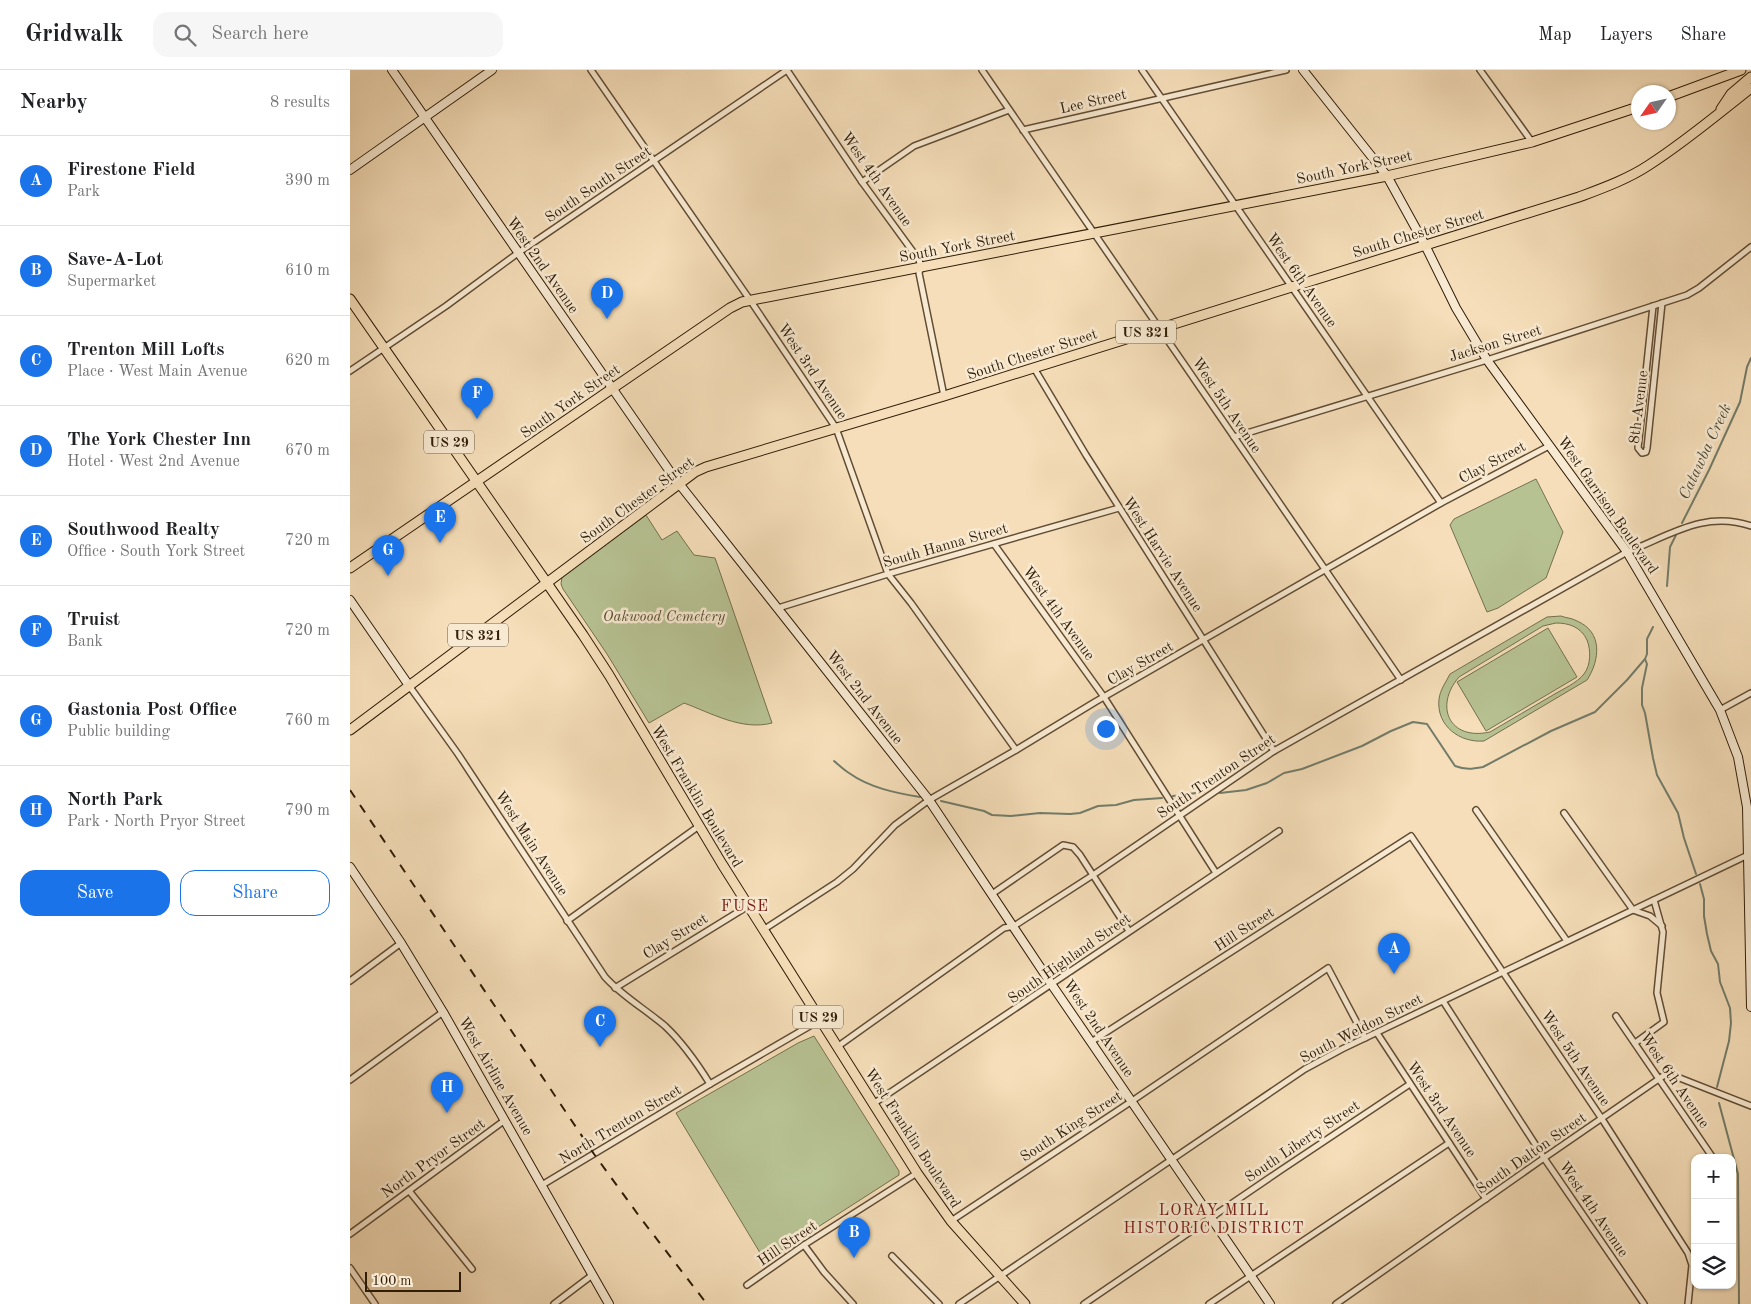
<!DOCTYPE html>
<html lang="en">
<head>
<meta charset="utf-8">
<style>
	:root { --surface:#fff; --page:#f6f6f6; --text:#202124; --muted:#757577; --line:#e0e0e0; --accent:#1a73e8 }
	body { margin:0; font-family:"Old Standard TT",serif; background:var(--page); color:var(--text) }
	.controls { position:absolute; right:15px; bottom:15px; display:grid; overflow:hidden; border-radius:10px; box-shadow:0 1px 4px #0004 }
	.controls button { width:45px; height:45px; display:grid; place-items:center; padding:0; border:0; border-bottom:1px solid var(--line); background:var(--surface); color:var(--text); font:25px sans-serif }
	.compass { position:absolute; left:1281px; top:15px; width:45px; height:45px; border-radius:50%; background:var(--surface); box-shadow:0 1px 4px #0004; rotate:236deg }
	.scale { position:absolute; left:15px; bottom:12px; width:96px; box-sizing:border-box; padding-left:5px; border:2px solid #311d08; border-top:0; font-size:14px; line-height:18px; white-space:nowrap; color:#311d08; -webkit-text-stroke:4px #f8ead2; paint-order:stroke }
	.you { position:absolute; left:755px; top:658px; width:18px; height:18px; margin:-12px; border:4px solid #fff; border-radius:50%; background:#1a73e8; box-shadow:0 0 0 8px #1a73e833 }
	.badge { display:grid; place-items:center; width:32px; height:32px; border-radius:50%; background:var(--accent); color:#fff; font-size:16px; font-weight:700 }
	.pin { position:absolute; translate:-50% -41px; filter:drop-shadow(0 1px 2px #0008) }
	.pin::after { content:''; position:absolute; top:26px; width:18px; height:15px; background:inherit; clip-path:polygon(0 0,100% 0,50% 100%) }
	.list { margin:0; padding:0; list-style:none }
	h2 { display:flex; justify-content:space-between; align-items:center; height:65px; margin:0; padding:0 20px; font-size:21px }
	h2 small { font-size:16px; font-weight:400; color:var(--muted) }
	.list li { display:grid; grid-template-columns:32px 1fr auto; gap:15px; align-items:center; box-sizing:border-box; height:90px; padding:0 20px; border-top:1px solid var(--line) }
	.list b { display:block; font-size:19px; white-space:nowrap }
	.list p { margin:0; font-size:16px; white-space:nowrap; color:var(--muted) }
	.list em { font-size:16px; font-style:normal; color:var(--muted) }
	.actions { display:flex; gap:10px; padding:15px 20px }
	.actions a { flex:1; padding:11px 0; border:1px solid var(--accent); border-radius:15px; text-align:center; font-size:18px; color:var(--accent) }
	.actions .main { background:var(--accent); color:#fff }
	.icon { flex:none; width:28px; height:28px; fill:none; stroke:currentColor; stroke-width:2; stroke-linecap:round; stroke-linejoin:round }
	.map { position:relative; flex:none; width:1401px; height:1234px; overflow:hidden }
	header { display:flex; align-items:center; gap:30px; box-sizing:border-box; height:70px; padding:0 25px; background:var(--surface); border-bottom:1px solid var(--line) }
	header strong { font-size:24px }
	nav { display:flex; gap:28px; margin-inline-start:auto; font-size:18px }
	.search { width:350px; height:45px; background:var(--page); display:flex; align-items:center; gap:12px; box-sizing:border-box; padding:0 18px; border-radius:15px; color:var(--muted); font-size:19px }
	main { display:flex }
	aside { flex:1; background:var(--surface) }
	.map>svg:first-child { display:block }
</style>
</head>
<body>
<header>
<strong>Gridwalk</strong>
<div class="search"><svg class="icon" aria-label="search" viewBox="0 0 24 24"><circle cx="10" cy="10" r="6"/><path d="M15 15l6 6"/></svg>Search here</div>
<nav><a>Map</a><a>Layers</a><a>Share</a></nav>
</header>
<main>
<aside>
<h2>Nearby<small>8 results</small></h2>
<ul class="list">
<li><span class="badge">A</span><div><b>Firestone Field</b><p>Park</p></div><em>390 m</em></li>
<li><span class="badge">B</span><div><b>Save-A-Lot</b><p>Supermarket</p></div><em>610 m</em></li>
<li><span class="badge">C</span><div><b>Trenton Mill Lofts</b><p>Place · West Main Avenue</p></div><em>620 m</em></li>
<li><span class="badge">D</span><div><b>The York Chester Inn</b><p>Hotel · West 2nd Avenue</p></div><em>670 m</em></li>
<li><span class="badge">E</span><div><b>Southwood Realty</b><p>Office · South York Street</p></div><em>720 m</em></li>
<li><span class="badge">F</span><div><b>Truist</b><p>Bank</p></div><em>720 m</em></li>
<li><span class="badge">G</span><div><b>Gastonia Post Office</b><p>Public building</p></div><em>760 m</em></li>
<li><span class="badge">H</span><div><b>North Park</b><p>Park · North Pryor Street</p></div><em>790 m</em></li>
</ul>
<div class="actions"><a class="main">Save</a><a>Share</a></div>
</aside>
<div class="map">
<svg width="1401" height="1234" viewBox="0 0 1401 1234">
	<rect width="100%" height="100%" fill="#f5deb9"/>
	<filter id="stains"><feTurbulence type="fractalNoise" baseFrequency=".004" numOctaves="4"/><feColorMatrix values="0 0 0 0 .2 0 0 0 0 .09 0 0 0 0 .02 0 0 0 .5 -.17"/></filter>
	<radialGradient id="worn" r=".72"><stop offset=".6" stop-color="#630" stop-opacity="0"/><stop offset="1" stop-color="#630" stop-opacity=".3"/></radialGradient>
	<g fill="#b7c293" stroke="#74704e" fill-rule="evenodd">
		<polygon points="1186,409 1213,462 1196,508 1148,538 1137,542 1100,455 1104,449"/>
		<path d="M296,445L312,470L327,461L344,485L365,488L422,653C392,661 361,643 334,633L299,653L257,584L213,519L211,514L212,507Z"/>
		<path d="M1211,546C1216,548 1222,548 1227,551C1253,562 1250,590 1237,610L1134,671C1110,673 1086,656 1089,629C1090,620 1096,612 1100,604L1197,547ZM1206,553C1219,553 1231,557 1237,570C1241,580 1241,595 1234,604C1227,613 1213,619 1203,625C1182,637 1161,650 1140,662C1099,671 1084,636 1109,607L1193,556Z"/>
		<polygon points="1198,558 1227,607 1136,661 1107,612"/>
		<polygon points="464,966 549,1101 549,1105 415,1191 326,1043 448,973"/>
	</g>
	<g fill="none" stroke-linecap="round" stroke-linejoin="round">
		<g stroke="#727c6a" stroke-width="2">
			<polyline points="1332,453 1359,400 1390,332 1397,297 1401,288"/>
			<polyline points="1317,516 1320,477 1326,465"/>
			<polyline points="1303,557 1297,569 1297,584 1295,589 1297,594 1292,618 1292,635 1295,643 1303,688 1307,705 1328,743 1334,768 1346,804"/>
			<path d="M484,691C489,695 494,700 499,703C520,718 546,723 570,727"/>
			<path d="M870,723L896,720L917,713L934,703L952,699L1012,676L1041,661L1063,652L1077,654L1105,696C1116,700 1122,699 1133,697L1201,661L1245,642L1277,610L1295,589"/>
			<polyline points="823,726 854,722"/>
			<polyline points="591,731 634,741 642,745 661,746 690,743 720,744 730,743 748,736 766,735 784,730 812,728"/>
			<polyline points="1350,814 1354,829 1354,846 1357,864 1361,881 1368,894 1370,912 1380,938 1381,953 1379,971 1367,1017"/>
			<polyline points="1369,1033 1388,1104 1389,1234"/>
		</g>
		<g stroke="#624d34" stroke-width="8">
			<g id="street">
				<polyline points="241,0 400,230 486,358 538,504 561,533 666,680"/>
				<polyline points="437,0 512,112 569,190 571,197 569,203 594,326"/>
				<polyline points="632,0 1051,610"/>
				<polyline points="792,0 1091,433"/>
				<polyline points="1130,0 1182,72"/>
				<polyline points="673,60 936,0"/>
				<polyline points="512,112 564,76 659,40"/>
				<polyline points="1303,236 1288,378 1292,383 1296,382 1297,378 1312,233"/>
				<polyline points="684,298 736,385 924,681"/>
				<polyline points="0,301 96,236 168,183 437,0"/>
				<polyline points="884,367 1137,290 1337,225 1349,218 1401,177"/>
				<polyline points="644,474 754,627 866,803"/>
				<polyline points="428,538 538,504 769,438"/>
				<path d="M60,617L108,684L255,907C272,926 295,939 315,956C333,973 347,993 360,1014"/>
				<polyline points="1370,640 1401,623"/>
				<polyline points="1126,740 1217,871"/>
				<polyline points="1214,743 1283,840 1300,846 1312,856"/>
				<polyline points="642,824 713,775 723,777 730,785 779,861"/>
				<polyline points="217,851 349,756"/>
				<polyline points="413,860 487,812 503,799 545,755 579,730 666,680 745,632 1091,433 1199,376"/>
				<polyline points="0,911 51,873"/>
				<polyline points="265,918 398,836"/>
				<polyline points="1093,931 1194,1088 1294,1234"/>
				<polyline points="1266,946 1363,1088"/>
				<polyline points="1027,963 1136,1129"/>
				<polyline points="741,972 1061,766 1252,1049 1338,1183 1342,1195 1338,1234"/>
				<polyline points="1285,973 1314,952 1307,923 1313,862 1304,830"/>
				<path d="M487,977L654,858L664,856L743,805L924,681L1277,482C1319,466 1354,440 1401,456"/>
				<polyline points="0,1010 93,942"/>
				<polyline points="523,1034 929,761"/>
				<polyline points="192,1115 360,1014 470,950"/>
				<polyline points="60,1122 122,1199"/>
				<polyline points="601,1151 782,1031 978,898 1015,968"/>
				<polyline points="0,1164 155,1050"/>
				<polyline points="454,1175 474,1202 503,1234"/>
				<polyline points="542,1186 589,1234"/>
				<polyline points="0,1198 25,1234"/>
				<polyline points="397,1215 454,1175 567,1103"/>
				<polyline points="204,1234 241,1206"/>
				<polyline points="609,1234 955,999 992,979 1400,784"/>
				<polyline points="734,1234 931,1100 1060,1014"/>
				<polyline points="859,1234 1099,1073"/>
				<polyline points="986,1234 1194,1088 1316,1004 1322,1005 1401,1036"/>
			</g>
		</g>
		<g stroke="#311d08" stroke-width="10">
			<g id="secondary">
				<polyline points="42,0 323,406 579,730 702,915 920,1234"/>
				<polyline points="953,0 1037,106 1075,175 1106,238 1137,290 1277,482 1370,640 1388,687 1397,737 1401,937"/>
				<polyline points="0,100 142,0"/>
				<polyline points="0,530 60,617"/>
				<polyline points="0,797 51,873 93,942 259,1234"/>
			</g>
		</g>
		<g stroke="#311d08" stroke-width="11">
			<g id="primary">
				<polyline points="1318,27 1391,0"/>
				<polyline points="1371,39 1381,24 1401,7"/>
				<polyline points="0,229 233,565 259,605 372,794 567,1103 601,1151 675,1234"/>
				<polyline points="0,498 380,238 392,232 1037,106 1182,72 1288,37"/>
				<path d="M0,660L329,414L345,402L356,397L594,326L1229,127C1253,118 1278,109 1299,95C1335,72 1368,44 1401,18"/>
			</g>
		</g>
		<use href="#street" stroke="#f8ead2" stroke-width="5"/>
		<use href="#secondary" stroke="#f8ead2" stroke-width="8"/>
		<use href="#primary" stroke="#f5deb9" stroke-width="9"/>
		<polyline stroke="#311d08" stroke-width="2" stroke-dasharray="9 9" stroke-linecap="butt" points="0,720 244,1084 292,1150 357,1234"/>
	</g>
	<g text-anchor="middle" stroke-width="5" stroke-linejoin="round" paint-order="stroke">
		<g fill="#f8ead2" stroke="#6d5a45" stroke-width="1">
			<rect x="766" y="250.5" width="60" height="23" rx="4"/>
			<rect x="74" y="360.5" width="50" height="23" rx="4"/>
			<rect x="98" y="553.5" width="60" height="23" rx="4"/>
			<rect x="443" y="935.5" width="50" height="23" rx="4"/>
		</g>
		<g font-size="14" font-weight="bold" fill="#311d08">
			<text x="796" y="267">US 321</text>
			<text x="99" y="377">US 29</text>
			<text x="128" y="570">US 321</text>
			<text x="468" y="952">US 29</text>
		</g>
		<g font-size="15" fill="#311d08" stroke="#f8ead2">
			<text transform="translate(743 31) rotate(-13)" y="5">Lee Street</text>
			<text transform="translate(1004 97) rotate(-12)" y="5">South York Street</text>
			<text transform="translate(527 109) rotate(55)" y="5">West 4th Avenue</text>
			<text transform="translate(248 114) rotate(-34)" y="5">South South Street</text>
			<text transform="translate(1068 163) rotate(-17)" y="5">South Chester Street</text>
			<text transform="translate(607 176) rotate(-11)" y="5">South York Street</text>
			<text transform="translate(193 195) rotate(55)" y="5">West 2nd Avenue</text>
			<text transform="translate(952 210) rotate(55)" y="5">West 6th Avenue</text>
			<text transform="translate(1145 273) rotate(-17)" y="5">Jackson Street</text>
			<text transform="translate(682 284) rotate(-18)" y="5">South Chester Street</text>
			<text transform="translate(463 301) rotate(56)" y="5">West 3rd Avenue</text>
			<text transform="translate(220 331) rotate(-35)" y="5">South York Street</text>
			<text transform="translate(877 335) rotate(56)" y="5">West 5th Avenue</text>
			<text transform="translate(1288 337) rotate(-83)" y="5">8th Avenue</text>
			<text transform="translate(1142 392) rotate(-28)" y="5">Clay Street</text>
			<text transform="translate(287 430) rotate(-36)" y="5">South Chester Street</text>
			<text transform="translate(1258 435) rotate(55)" y="5">West Garrison Boulevard</text>
			<text transform="translate(595 475) rotate(-16)" y="5">South Hanna Street</text>
			<text transform="translate(813 484) rotate(57)" y="5">West Harvie Avenue</text>
			<text transform="translate(709 543) rotate(54)" y="5">West 4th Avenue</text>
			<text transform="translate(790 593) rotate(-30)" y="5">Clay Street</text>
			<text transform="translate(515 627) rotate(52)" y="5">West 2nd Avenue</text>
			<text transform="translate(866 706) rotate(-34)" y="5">South Trenton Street</text>
			<text transform="translate(347 726) rotate(59)" y="5">West Franklin Boulevard</text>
			<text transform="translate(182 773) rotate(57)" y="5">West Main Avenue</text>
			<text transform="translate(894 859) rotate(-33)" y="5">Hill Street</text>
			<text transform="translate(325 866) rotate(-32)" y="5">Clay Street</text>
			<text transform="translate(719 888) rotate(-35)" y="5">South Highland Street</text>
			<text transform="translate(749 958) rotate(56)" y="5">West 2nd Avenue</text>
			<text transform="translate(1011 958) rotate(-27)" y="5">South Weldon Street</text>
			<text transform="translate(1226 988) rotate(56)" y="5">West 5th Avenue</text>
			<text transform="translate(146 1006) rotate(60)" y="5">West Airline Avenue</text>
			<text transform="translate(1325 1010) rotate(56)" y="5">West 6th Avenue</text>
			<text transform="translate(1092 1039) rotate(56)" y="5">West 3rd Avenue</text>
			<text transform="translate(270 1054) rotate(-31)" y="5">North Trenton Street</text>
			<text transform="translate(721 1056) rotate(-33)" y="5">South King Street</text>
			<text transform="translate(563 1068) rotate(57)" y="5">West Franklin Boulevard</text>
			<text transform="translate(952 1071) rotate(-34)" y="5">South Liberty Street</text>
			<text transform="translate(1181 1083) rotate(-35)" y="5">South Dalton Street</text>
			<text transform="translate(83 1088) rotate(-36)" y="5">North Pryor Street</text>
			<text transform="translate(1244 1139) rotate(56)" y="5">West 4th Avenue</text>
			<text transform="translate(437 1173) rotate(-34)" y="5">Hill Street</text>
		</g>
		<g font-size="15" font-style="italic" fill="#594f32" stroke="#f8ead2">
			<text x="314" y="551">Oakwood Cemetery</text>
		</g>
		<g font-size="16" font-style="italic" fill="#514d39" stroke="#f8ead2">
			<text transform="translate(1354 381) rotate(-65)" y="6">Catawba Creek</text>
		</g>
		<g font-size="16" letter-spacing="1" fill="#7a1f14" stroke="#f8ead2">
			<text x="395" y="841">FUSE</text>
			<text x="864" y="1145">LORAY MILL<tspan x="864" dy="18">HISTORIC DISTRICT</tspan></text>
		</g>
	</g>
	<rect width="100%" height="100%" filter="url(#stains)"/>
	<rect width="100%" height="100%" fill="url(#worn)"/>
</svg>
<div class="controls">
<button>+</button>
<button>−</button>
<button><svg class="icon" aria-label="layers" viewBox="0 0 24 24"><path d="M12 4l9 5-9 5-9-5zM3 14l9 5 9-5"/></svg></button>
</div>
<svg class="compass" viewBox="-18 -18 36 36"><path d="M0-13l5 13h-10z" fill="#e53935"/><path d="M0 13l5-13h-10z" fill="#757577"/></svg>
<div class="scale">100 m</div>
<div class="you"></div>
<div class="pin badge" style="left:1044px;top:904px">A</div>
<div class="pin badge" style="left:504px;top:1188px">B</div>
<div class="pin badge" style="left:250px;top:977px">C</div>
<div class="pin badge" style="left:257px;top:249px">D</div>
<div class="pin badge" style="left:90px;top:473px">E</div>
<div class="pin badge" style="left:127px;top:349px">F</div>
<div class="pin badge" style="left:38px;top:506px">G</div>
<div class="pin badge" style="left:97px;top:1043px">H</div>
</div>
</main>
</body>
</html>
